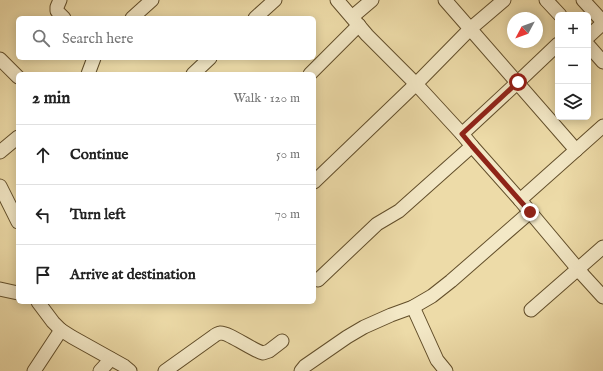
<!DOCTYPE html>
<html lang="en">
<head>
<meta charset="utf-8">
<style>
	:root { --surface:#fff; --page:#f6f6f6; --text:#222; --muted:#767676; --line:#e0e0e0 }
	body { margin:0; font-family:"IM FELL English",serif; background:var(--page); color:var(--text) }
	.controls { position:absolute; right:12px; top:12px; display:grid; overflow:hidden; border-radius:6px; box-shadow:0 2px 10px #0003 }
	.controls button { width:36px; height:36px; display:grid; place-items:center; padding:0; border:0; border-bottom:1px solid var(--line); background:var(--surface); color:var(--text); font:20px sans-serif }
	.compass { position:absolute; left:507px; top:12px; width:36px; height:36px; border-radius:50%; background:var(--surface); box-shadow:0 2px 10px #0003; rotate:229deg }
	.stop { position:absolute; width:12px; height:12px; margin:-9px; border:3px solid #8f2418; border-radius:50%; background:#fff }
	.stop.end { background:#8f2418; border-color:#fff; box-shadow:0 1px 4px #0008 }
	.list { margin:0; padding:0; list-style:none }
	h2 { display:flex; justify-content:space-between; align-items:center; height:52px; margin:0; padding:0 16px; font-size:17px }
	h2 small { font-size:13px; font-weight:400; color:var(--muted) }
	.list li { display:grid; grid-template-columns:26px 1fr auto; gap:12px; align-items:center; box-sizing:border-box; height:60px; padding:0 16px; border-top:1px solid var(--line) }
	.list b { display:block; font-size:15px; white-space:nowrap }
	.list em { font-size:13px; font-style:normal; color:var(--muted) }
	.icon { flex:none; width:22px; height:22px; fill:none; stroke:currentColor; stroke-width:2; stroke-linecap:round; stroke-linejoin:round }
	.map { position:relative; flex:none; width:603px; height:371px; overflow:hidden }
	.search { position:absolute; background:var(--surface); box-shadow:0 2px 10px #0003; left:16px; top:16px; width:300px; height:44px; display:flex; align-items:center; gap:10px; box-sizing:border-box; padding:0 14px; border-radius:6px; color:var(--muted); font-size:15px }
	.panel { position:absolute; background:var(--surface); box-shadow:0 2px 10px #0003; left:16px; top:72px; width:300px; height:232px; border-radius:6px }
	.map>svg:first-child { display:block }
</style>
</head>
<body>
<div class="map">
<svg width="603" height="371" viewBox="0 0 603 371">
	<rect width="100%" height="100%" fill="#eddba8"/>
	<filter id="stains"><feTurbulence type="fractalNoise" baseFrequency=".005" numOctaves="4"/><feColorMatrix values="0 0 0 0 .2 0 0 0 0 .09 0 0 0 0 .02 0 0 0 .5 -.17"/></filter>
	<radialGradient id="worn" r=".72"><stop offset=".6" stop-color="#630" stop-opacity="0"/><stop offset="1" stop-color="#630" stop-opacity=".3"/></radialGradient>
	<g fill="none" stroke-linecap="round" stroke-linejoin="round">
		<g stroke="#624e2a" stroke-width="15">
			<g id="minor">
				<polyline points="60,0 57,7 57,11 64,18"/>
				<polyline points="337,0 367,35 416,84 462,134 472,146 520,200 583,275 603,297"/>
				<polyline points="445,0 576,150"/>
				<polyline points="546,0 560,15"/>
				<polyline points="583,0 603,22"/>
				<polyline points="352,17 372,0"/>
				<polyline points="132,18 152,0"/>
				<polyline points="255,18 275,0"/>
				<polyline points="588,37 603,23"/>
				<polyline points="588,45 603,62"/>
				<polyline points="0,59 18,77"/>
				<polyline points="88,74 94,58"/>
				<polyline points="193,74 210,58"/>
				<polyline points="310,74 359,25"/>
				<polyline points="462,134 518,82 558,44"/>
				<polyline points="0,152 18,137"/>
				<polyline points="314,182 416,84 470,29 504,0"/>
				<polyline points="0,186 18,222"/>
				<polyline points="520,200 603,126"/>
				<polyline points="318,280 377,224 399,211 472,146"/>
				<polyline points="0,289 18,293"/>
				<polyline points="38,302 53,322 61,330 72,337 124,366 130,371"/>
				<polyline points="413,307 437,360 446,371"/>
				<polyline points="531,310 603,247"/>
				<polyline points="34,371 61,330"/>
				<polyline points="100,371 111,359"/>
				<path d="M165,371L214,336C215,335 219,333 220,333C228,332 252,350 263,353L269,351L282,341"/>
				<polyline points="301,371 305,366 347,337 364,327 391,315 413,307 432,296 451,281 530,212"/>
			</g>
		</g>
		<use href="#minor" stroke="#f3e8c6" stroke-width="13"/>
	</g>
	<g fill="none" stroke-linecap="round" stroke-linejoin="round">
		<polyline stroke="#8f2418" stroke-width="5" points="518,82 462,134 472,146 530,212"/>
	</g>
	<rect width="100%" height="100%" filter="url(#stains)"/>
	<rect width="100%" height="100%" fill="url(#worn)"/>
</svg>
<div class="controls">
<button>+</button>
<button>−</button>
<button><svg class="icon" aria-label="layers" viewBox="0 0 24 24"><path d="M12 4l9 5-9 5-9-5zM3 14l9 5 9-5"/></svg></button>
</div>
<svg class="compass" viewBox="-18 -18 36 36"><path d="M0-13l5 13h-10z" fill="#e53935"/><path d="M0 13l5-13h-10z" fill="#767676"/></svg>
<div class="stop" style="left:518px;top:82px"></div>
<div class="stop end" style="left:530px;top:212px"></div>
<div class="search"><svg class="icon" aria-label="search" viewBox="0 0 24 24"><circle cx="10" cy="10" r="6"/><path d="M15 15l6 6"/></svg>Search here</div>
<section class="panel">
<h2>2 min<small>Walk · 120 m</small></h2>
<ul class="list">
<li><svg class="icon" aria-label="ahead" viewBox="0 0 24 24"><path d="M12 20V5M6 11l6-6 6 6"/></svg><div><b>Continue</b></div><em>50 m</em></li>
<li><svg class="icon" aria-label="left" viewBox="0 0 24 24"><path d="M17 20v-9H6M10 6l-5 5 5 5"/></svg><div><b>Turn left</b></div><em>70 m</em></li>
<li><svg class="icon" aria-label="arrive" viewBox="0 0 24 24"><path d="M6 21V4h12l-3 4 3 4H6"/></svg><div><b>Arrive at destination</b></div></li>
</ul>
</section>
</div>
</body>
</html>
